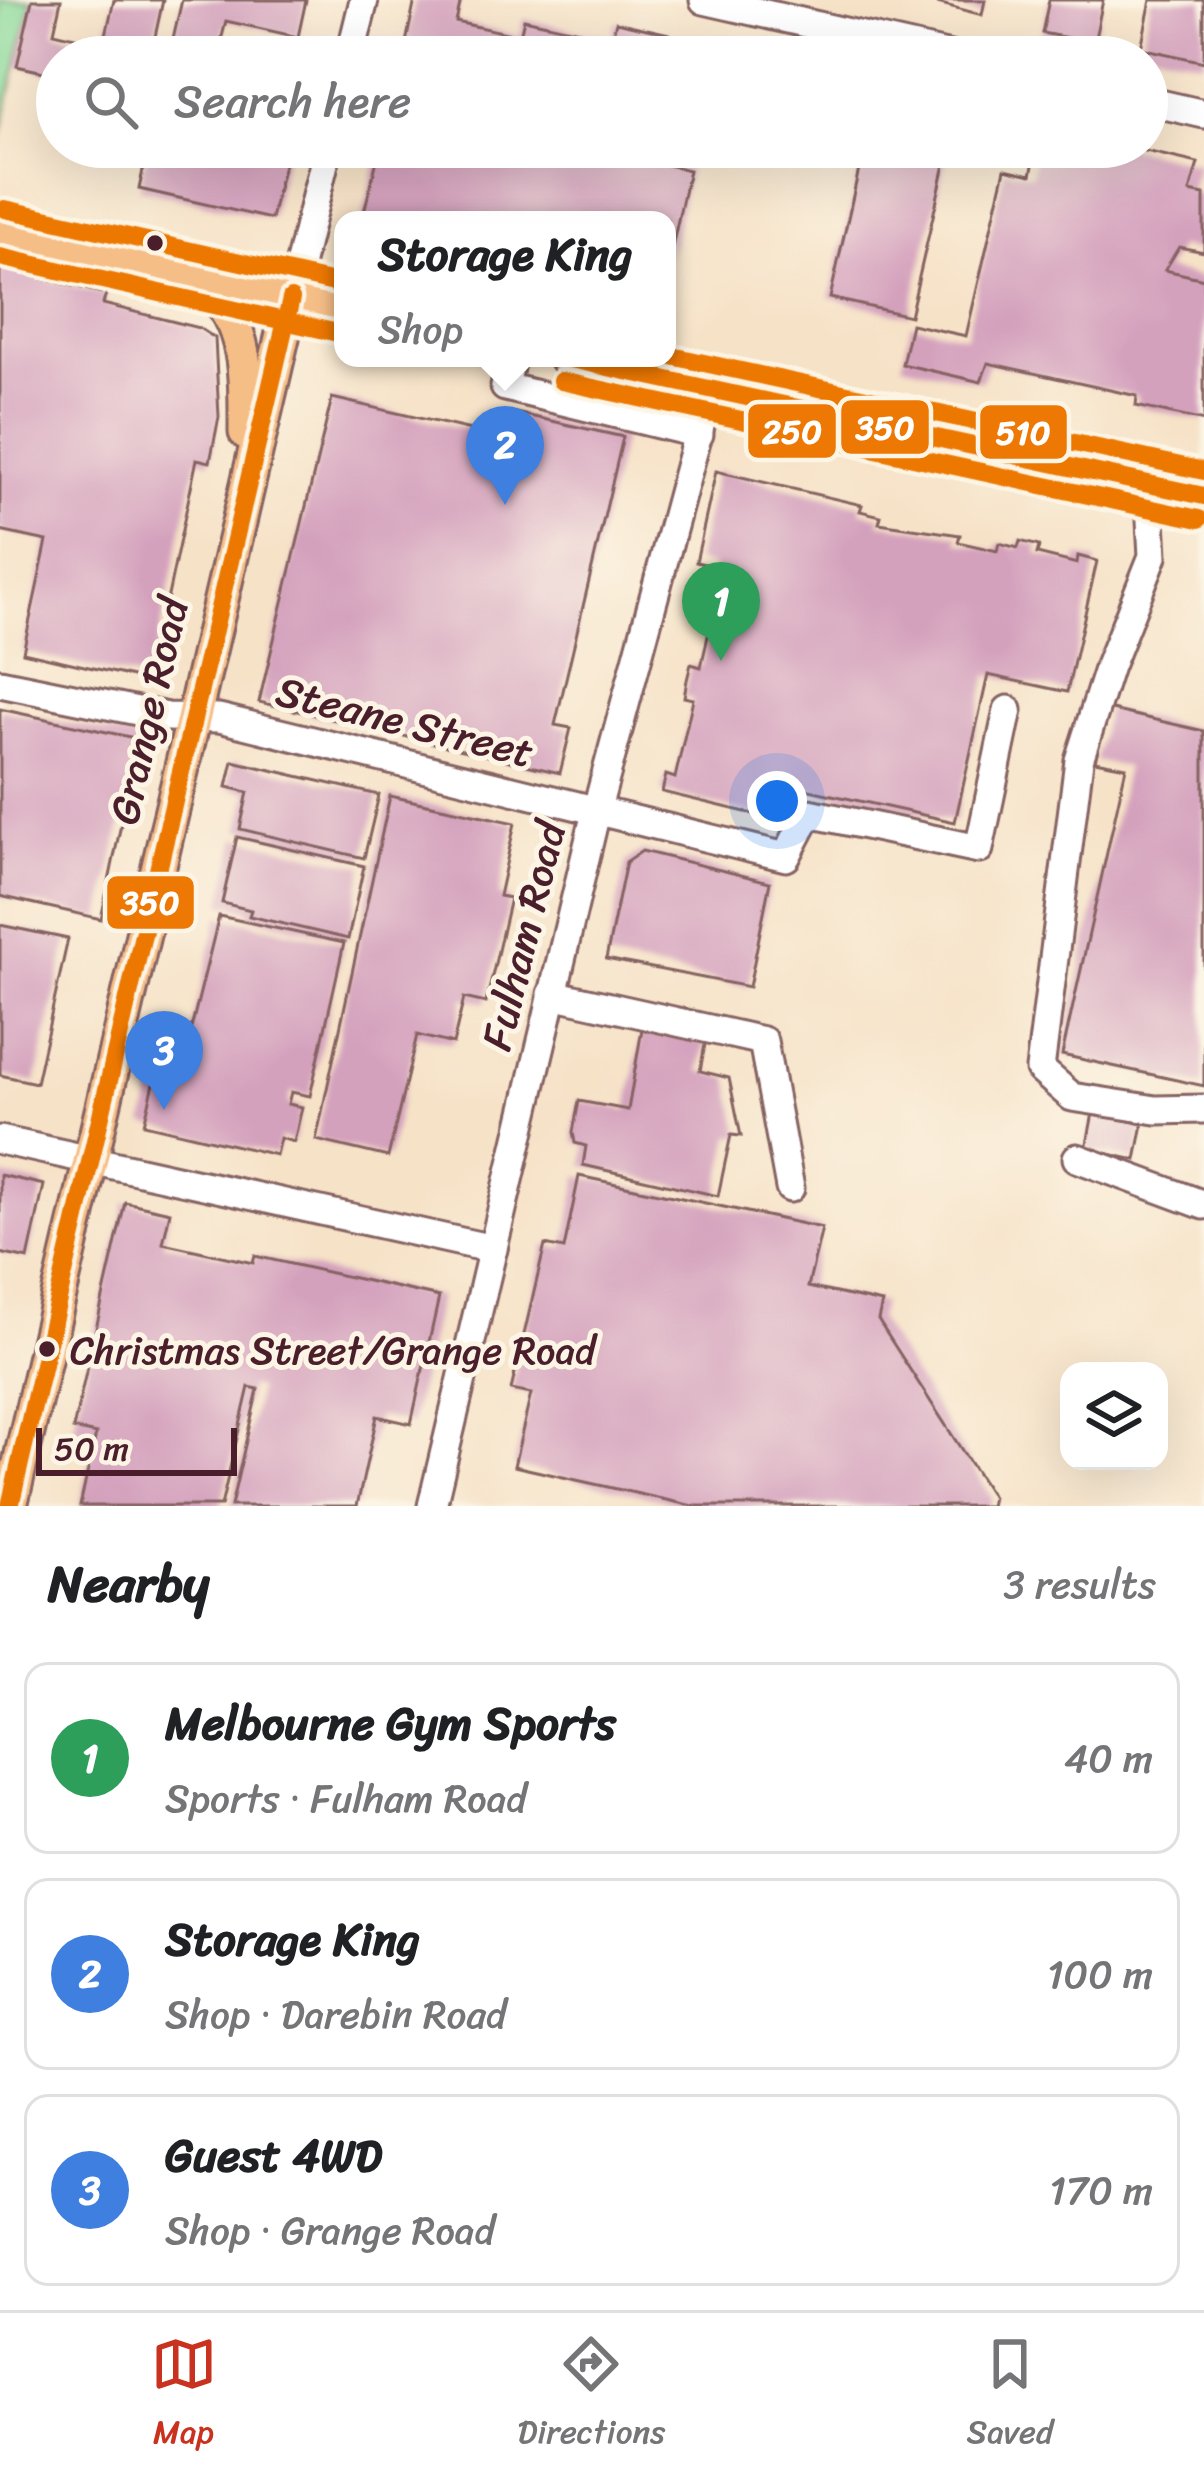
<!DOCTYPE html>
<html lang="en">
<head>
<meta charset="utf-8">
<style>
	:root { --surface:#fff; --page:#f6f6f6; --text:#202124; --muted:#757577; --line:#e0e0e0; --accent:#c8321e }
	body { margin:0; font-family:Sriracha,sans-serif; background:var(--page); color:var(--text) }
	.controls { position:absolute; right:36px; bottom:36px; display:grid; overflow:hidden; border-radius:24px; box-shadow:0 12px 48px #0002 }
	.controls button { width:108px; height:108px; display:grid; place-items:center; padding:0; border:0; border-bottom:3px solid var(--line); background:var(--surface); color:var(--text); font:60px sans-serif }
	.scale { position:absolute; left:36px; bottom:30px; width:201px; box-sizing:border-box; padding-left:12px; border:6px solid #4a1f2b; border-top:0; font-size:33px; line-height:42px; white-space:nowrap; color:#4a1f2b; -webkit-text-stroke:9px #fcf5e5; paint-order:stroke }
	.you { position:absolute; left:777px; top:801px; width:42px; height:42px; margin:-30px; border:9px solid #fff; border-radius:50%; background:#1a73e8; box-shadow:0 0 0 18px #1a73e833 }
	.badge { display:grid; place-items:center; width:78px; height:78px; border-radius:50%; background:var(--accent); color:#fff; font-size:39px; font-weight:700 }
	.pin { position:absolute; translate:-50% -99px; filter:drop-shadow(0 3px 6px #0008) }
	.pin::after { content:''; position:absolute; top:63px; width:42px; height:36px; background:inherit; clip-path:polygon(0 0,100% 0,50% 100%) }
	.popup { position:absolute; left:334px; top:211px; width:342px; height:156px; box-sizing:border-box; display:grid; place-content:center; border-radius:24px; background:var(--surface); filter:drop-shadow(0 3px 9px #0005); font-size:39px; white-space:nowrap; color:var(--muted) }
	.popup b { font-size:45px; color:var(--text) }
	.popup::after { content:''; position:absolute; left:50%; top:100%; margin-left:-24px; border:24px solid transparent; border-top-color:var(--surface) }
	.list { margin:0; padding:0; list-style:none }
	h2 { display:flex; justify-content:space-between; align-items:center; height:156px; margin:0; padding:0 48px; font-size:51px }
	h2 small { font-size:39px; font-weight:400; color:var(--muted) }
	.list li { display:grid; grid-template-columns:78px 1fr auto; gap:36px; align-items:center; box-sizing:border-box; height:192px; margin:0 24px 24px; padding:0 24px; border:3px solid var(--line); border-radius:24px }
	.list b { display:block; font-size:45px; white-space:nowrap }
	.list p { margin:0; font-size:39px; white-space:nowrap; color:var(--muted) }
	.list em { font-size:39px; font-style:normal; color:var(--muted) }
	.icon { flex:none; width:66px; height:66px; fill:none; stroke:currentColor; stroke-width:2; stroke-linecap:round; stroke-linejoin:round }
	.map { position:relative; flex:none; width:1204px; height:1506px; overflow:hidden }
	.search { position:absolute; background:var(--surface); box-shadow:0 12px 48px #0002; left:36px; right:36px; top:36px; height:132px; display:flex; align-items:center; gap:30px; box-sizing:border-box; padding:0 42px; border-radius:66px; color:var(--muted); font-size:45px }
	.sheet { height:804px; background:var(--surface) }
	nav { display:flex; justify-content:space-around; align-items:center; box-sizing:border-box; height:168px; border-top:3px solid var(--line); background:var(--surface); font-size:33px; color:var(--muted) }
	nav a { display:grid; justify-items:center; gap:6px }
	nav .on { color:var(--accent) }
	.map>svg:first-child { display:block }
</style>
</head>
<body>
<div class="map">
<svg width="1204" height="1506" viewBox="0 0 1204 1506">
	<rect width="100%" height="100%" fill="#fcf5e5"/>
	<filter id="ink" filterUnits="userSpaceOnUse"><feTurbulence type="fractalNoise" baseFrequency=".00833" numOctaves="2"/><feDisplacementMap in="SourceGraphic" scale="24" xChannelSelector="R" yChannelSelector="G"/><feConvolveMatrix kernelMatrix="1 2 1 2 8 2 1 2 1" color-interpolation-filters="sRGB"/></filter>
	<filter id="wash" filterUnits="userSpaceOnUse"><feTurbulence type="fractalNoise" baseFrequency=".004" numOctaves="4" result="noise"/><feDisplacementMap in="SourceGraphic" scale="48" xChannelSelector="R" yChannelSelector="G"/><feGaussianBlur stdDeviation="2.7" result="paint"/><feColorMatrix in="noise" values="0 0 0 0 0 0 0 0 0 0 0 0 0 0 0 0 0 1.4 0 .05"/><feComposite in="paint" operator="in"/></filter>
	<g filter="url(#wash)">
		<rect width="100%" height="100%" fill="#f6e2c7"/>
		<polygon fill="#87d99a" stroke="#687c62" stroke-width="3" points="0,0 32,0 0,137"/>
		<g id="blocks">
			<g fill="#d4a1bd">
				<polygon points="32,0 61,0 54,32 92,41 88,57 57,57 57,75 17,66"/>
				<polygon points="114,0 163,0 153,46 106,35"/>
				<polygon points="182,0 306,0 298,37 226,21 217,57 169,57"/>
				<polygon points="415,0 461,0 456,22 520,36 524,19 612,38 616,22 669,34 664,57 403,57"/>
				<polygon points="926,0 985,0 982,15"/>
				<polygon points="1049,0 1103,0 1094,43 1042,33"/>
				<polygon points="1151,0 1204,0 1204,62 1141,48"/>
				<polygon points="148,147 288,147 271,219 139,189"/>
				<polygon points="404,147 644,147 642,159 689,170 669,261 667,220 362,220 380,148 403,154"/>
				<polygon points="864,147 949,147 910,316 830,298"/>
				<polygon points="1037,147 1128,147 1198,163 1190,192 1204,195 1204,252 1179,247 1165,270 1204,279 1204,421 1136,406 1137,396 988,363 981,382 902,364 911,324 966,336 1005,169 1031,175"/>
				<polygon points="0,262 26,268 26,275 106,294 103,304 199,328 215,338 219,417 210,462 197,459 150,681 23,652 47,541 0,531"/>
				<polygon points="332,398 510,439 516,413 623,437 555,725 571,728 560,773 259,702"/>
				<polygon points="716,471 862,505 860,511 881,516 879,523 960,535 958,542 997,551 999,543 1018,548 1020,541 1039,546 1037,554 1077,564 1078,556 1097,561 1067,692 988,675 955,822 796,787 787,822 662,792 666,775 675,778 693,699 684,697 687,680 691,664 701,667 719,587 709,584 714,566 696,562"/>
				<polygon points="0,709 139,739 101,919 0,896"/>
				<polygon points="1107,709 1204,731 1204,1086 1062,1055 1126,767 1095,761"/>
				<polygon points="233,761 379,795 364,858 240,829 248,792 227,787"/>
				<polygon points="390,796 515,823 499,896 510,898 486,1003 464,998 453,1044 417,1035 388,1157 316,1140"/>
				<polygon points="237,837 364,866 348,939 249,916 251,910 222,903"/>
				<polygon points="642,851 770,882 749,987 606,959 626,862"/>
				<polygon points="219,916 344,943 310,1096 291,1092 288,1104 302,1107 294,1142 280,1138 276,1155 144,1124 167,1031 189,1037"/>
				<polygon points="0,925 68,939 36,1083 0,1075"/>
				<polygon points="642,1029 706,1039 700,1071 729,1078 741,1136 731,1135 718,1196 583,1165 586,1146 575,1143 573,1132 579,1101 628,1110"/>
				<polygon points="1093,1113 1143,1124 1136,1160 1086,1149"/>
				<polygon points="0,1175 44,1185 28,1259 0,1253"/>
				<polygon points="579,1176 822,1228 808,1287 882,1303 878,1320 992,1497 990,1506 693,1506 514,1466 531,1394 511,1390 545,1245 564,1249"/>
				<polygon points="125,1202 170,1212 163,1243 253,1263 255,1256 439,1297 411,1424 377,1416 357,1506 231,1506 258,1389 249,1387 221,1506 80,1506 96,1434 73,1429"/>
			</g>
		</g>
	</g>
	<g filter="url(#ink)">
		<use href="#blocks" fill-opacity="0" stroke="#866362" stroke-width="3"/>
		<g fill="none" stroke-linecap="round" stroke-linejoin="round">
			<g stroke="#866362" stroke-width="33">
				<g id="minor">
					<polyline points="704,0 955,57"/>
					<polyline points="350,57 364,0"/>
					<polyline points="1147,101 1204,114"/>
					<polyline points="291,299 328,147"/>
					<polyline points="511,358 505,387 699,434"/>
					<polyline points="1149,484 1153,556 1109,666 1079,760 1040,1069 1072,1097 1156,1110 1204,1109"/>
					<polyline points="0,683 167,717 219,718 786,857 809,813 979,849 1008,710"/>
					<polyline points="552,994 763,1041 790,1188"/>
					<polyline points="0,1140 493,1249"/>
					<polyline points="1077,1158 1204,1205"/>
					<polyline points="432,1506 596,812 710,389"/>
				</g>
			</g>
			<g stroke="#866362" stroke-width="39">
				<g id="major">
					<polyline points="0,232 343,310"/>
					<path d="M195,279C249,314 246,374 246,432"/>
					<polyline points="566,358 1204,496"/>
					<polyline points="10,1506 291,299"/>
				</g>
			</g>
			<use href="#minor" stroke="#fff" stroke-width="27"/>
			<use href="#major" stroke="#f6be87" stroke-width="33"/>
			<g stroke="#fcf5e5" stroke-width="27">
				<g id="bus-1">
					<polyline points="566,358 1204,496"/>
					<polyline points="10,1506 291,299"/>
				</g>
			</g>
			<g stroke="#fcf5e5" stroke-width="27">
				<g id="bus-2">
					<polyline points="0,257 338,333"/>
					<polyline points="561,381 1199,519"/>
				</g>
			</g>
			<g stroke="#fcf5e5" stroke-width="27">
				<g id="bus-3">
					<polyline points="5,209 343,285"/>
					<polyline points="667,355 1204,471"/>
				</g>
			</g>
			<use href="#bus-1" stroke="#ed7804" stroke-width="18"/>
			<use href="#bus-2" stroke="#ed7804" stroke-width="18"/>
			<use href="#bus-3" stroke="#ed7804" stroke-width="18"/>
		</g>
	</g>
	<g fill="#4a1f2b" stroke="#fcf5e5" stroke-width="4.5">
		<circle cx="155" cy="243" r="10"/>
		<circle cx="47" cy="1349" r="10"/>
	</g>
	<g text-anchor="middle" stroke-width="10" stroke-linejoin="round" paint-order="stroke">
		<g font-size="39" fill="#4a1f2b" stroke="#fcf5e5" text-anchor="start">
			<text x="70" y="1364">Christmas Street/Grange Road</text>
		</g>
		<g font-size="42" fill="#4a1f2b" stroke="#fcf5e5">
			<text transform="translate(148 711) rotate(-77)" y="15">Grange Road</text>
			<text transform="translate(405 721) rotate(14)" y="15">Steane Street</text>
			<text transform="translate(523 936) rotate(-76)" y="15">Fulham Road</text>
		</g>
	</g>
	<g stroke="#fcf5e5" stroke-width="4.5">
		<rect x="839" y="398" width="92" height="58" rx="12" fill="#ed7804"/>
		<rect x="746" y="402" width="92" height="58" rx="12" fill="#ed7804"/>
		<rect x="978" y="403" width="91" height="58" rx="12" fill="#ed7804"/>
		<rect x="105" y="874" width="91" height="57" rx="12" fill="#ed7804"/>
	</g>
	<g font-size="33" text-anchor="middle" font-weight="bold" fill="#fff">
		<text x="885" y="439">350</text>
		<text x="792" y="443">250</text>
		<text x="1023" y="444">510</text>
		<text x="150" y="914">350</text>
	</g>
</svg>
<div class="controls">
<button><svg class="icon" aria-label="layers" viewBox="0 0 24 24"><path d="M12 4l9 5-9 5-9-5zM3 14l9 5 9-5"/></svg></button>
</div>
<div class="scale">50 m</div>
<div class="you"></div>
<div class="pin badge" style="left:721px;top:661px;background:#2e9e5b">1</div>
<div class="pin badge" style="left:505px;top:505px;background:#3f7fe0">2</div>
<div class="popup"><b>Storage King</b>Shop</div>
<div class="pin badge" style="left:164px;top:1110px;background:#3f7fe0">3</div>
<div class="search"><svg class="icon" aria-label="search" viewBox="0 0 24 24"><circle cx="10" cy="10" r="6"/><path d="M15 15l6 6"/></svg>Search here</div>
</div>
<section class="sheet">
<h2>Nearby<small>3 results</small></h2>
<ul class="list">
<li><span class="badge" style="background:#2e9e5b">1</span><div><b>Melbourne Gym Sports</b><p>Sports · Fulham Road</p></div><em>40 m</em></li>
<li><span class="badge" style="background:#3f7fe0">2</span><div><b>Storage King</b><p>Shop · Darebin Road</p></div><em>100 m</em></li>
<li><span class="badge" style="background:#3f7fe0">3</span><div><b>Guest 4WD</b><p>Shop · Grange Road</p></div><em>170 m</em></li>
</ul>
</section>
<nav>
<a class="on"><svg class="icon" aria-label="map" viewBox="0 0 24 24"><path d="M3 6l6-2 6 2 6-2v14l-6 2-6-2-6 2zM9 4v14M15 6v14"/></svg>Map</a>
<a><svg class="icon" aria-label="directions" viewBox="0 0 24 24"><path d="M12 3l9 9-9 9-9-9zM9 14v-3h6M13 9l2 2-2 2"/></svg>Directions</a>
<a><svg class="icon" aria-label="saved" viewBox="0 0 24 24"><path d="M7 4h10v16l-5-4-5 4z"/></svg>Saved</a>
</nav>
</body>
</html>
